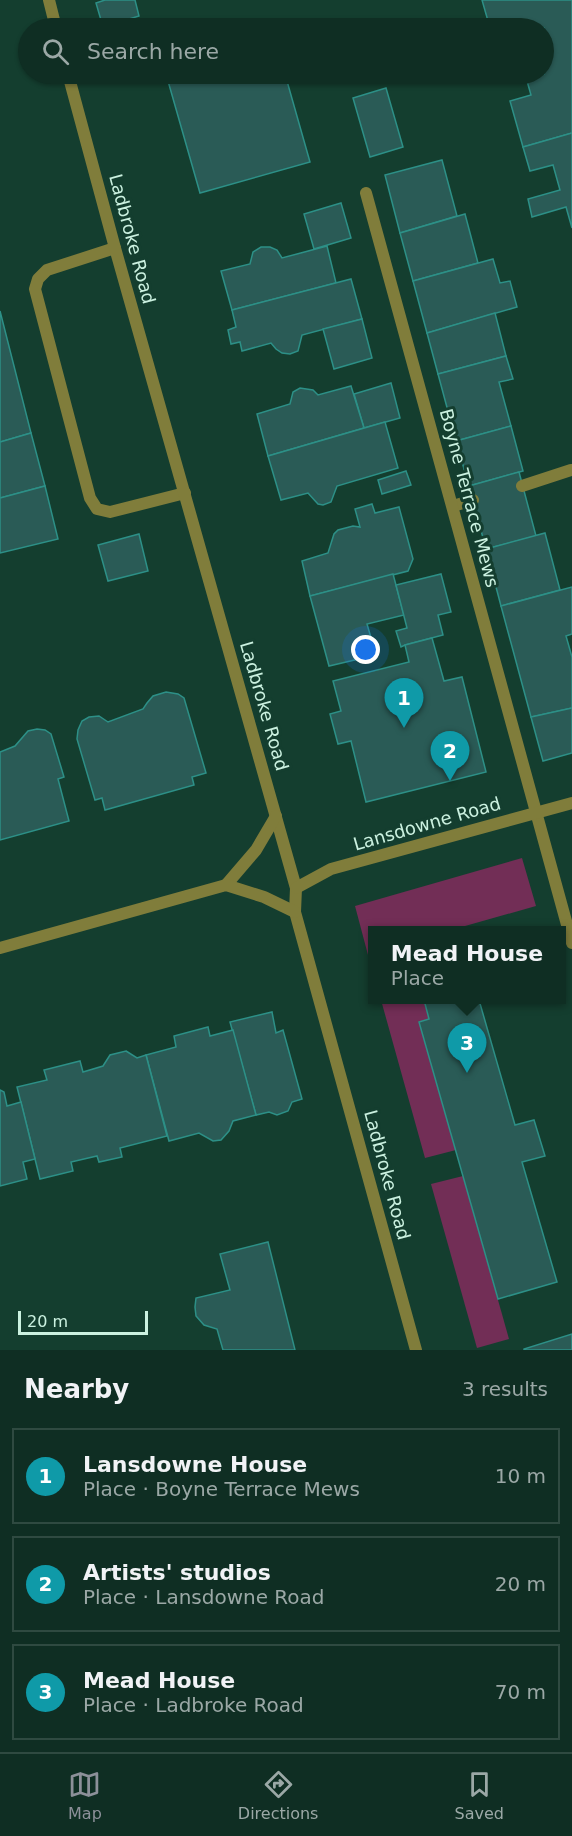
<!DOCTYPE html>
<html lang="en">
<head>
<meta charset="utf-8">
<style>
	:root { --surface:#0f2e23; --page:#18362b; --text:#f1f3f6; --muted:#9ba8a6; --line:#2f4a41; --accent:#8c9099 }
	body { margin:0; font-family:"DejaVu Sans",sans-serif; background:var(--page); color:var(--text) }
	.scale { position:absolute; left:18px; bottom:15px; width:130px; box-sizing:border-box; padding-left:6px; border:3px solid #cbf1e0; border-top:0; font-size:16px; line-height:21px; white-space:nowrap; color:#cbf1e0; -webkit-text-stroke:4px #143e2f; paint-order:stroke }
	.you { position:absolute; left:366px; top:650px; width:21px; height:21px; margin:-15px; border:4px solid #fff; border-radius:50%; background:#1a73e8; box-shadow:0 0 0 9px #1a73e833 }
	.badge { display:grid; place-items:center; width:39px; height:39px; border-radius:50%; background:var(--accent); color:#fff; font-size:20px; font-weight:700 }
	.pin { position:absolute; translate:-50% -50px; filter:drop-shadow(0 2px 3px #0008) }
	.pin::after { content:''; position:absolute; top:32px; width:21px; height:18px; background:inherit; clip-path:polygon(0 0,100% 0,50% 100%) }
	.popup { position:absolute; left:368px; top:926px; width:198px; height:78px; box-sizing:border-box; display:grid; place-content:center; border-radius:0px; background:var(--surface); filter:drop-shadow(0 2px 4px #0005); font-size:20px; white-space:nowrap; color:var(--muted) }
	.popup b { font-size:22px; color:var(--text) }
	.popup::after { content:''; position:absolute; left:50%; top:100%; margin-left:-12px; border:12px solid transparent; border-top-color:var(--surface) }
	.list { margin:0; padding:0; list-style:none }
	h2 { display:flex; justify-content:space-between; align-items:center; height:78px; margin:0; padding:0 24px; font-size:26px }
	h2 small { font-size:20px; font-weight:400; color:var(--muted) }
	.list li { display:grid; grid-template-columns:39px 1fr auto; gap:18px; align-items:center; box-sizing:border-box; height:96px; margin:0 12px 12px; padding:0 12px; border:2px solid var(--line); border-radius:0px }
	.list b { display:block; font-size:22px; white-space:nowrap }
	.list p { margin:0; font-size:20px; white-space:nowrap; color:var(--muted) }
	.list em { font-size:20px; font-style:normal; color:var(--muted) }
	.icon { flex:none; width:33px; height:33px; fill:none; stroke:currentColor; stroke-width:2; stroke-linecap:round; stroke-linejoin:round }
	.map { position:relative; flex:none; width:572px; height:1350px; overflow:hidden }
	.search { position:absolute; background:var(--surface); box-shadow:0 2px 4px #0004; left:18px; right:18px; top:18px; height:66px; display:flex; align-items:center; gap:15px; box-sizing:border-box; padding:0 21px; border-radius:33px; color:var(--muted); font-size:22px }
	.sheet { height:402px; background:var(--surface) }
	nav { display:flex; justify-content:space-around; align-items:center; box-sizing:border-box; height:84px; border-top:2px solid var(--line); background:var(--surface); font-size:16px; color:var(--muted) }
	nav a { display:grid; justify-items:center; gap:3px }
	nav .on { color:var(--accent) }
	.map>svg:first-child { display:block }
</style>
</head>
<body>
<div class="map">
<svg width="572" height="1350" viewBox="0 0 572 1350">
	<rect width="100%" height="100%" fill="#143e2f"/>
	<g fill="#722e56">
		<polygon points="522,858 536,906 451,930 372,930 372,970 355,906"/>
		<polygon points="381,1000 424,1000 429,1019 419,1022 456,1150 425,1158"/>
		<polygon points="463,1176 509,1339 477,1348 431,1184"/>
	</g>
	<g fill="#2a5b56" stroke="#2d9087" stroke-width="1.5">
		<polygon points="105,0 135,0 139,16 103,27 96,3"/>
		<polygon points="482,0 572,0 572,133 523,147 510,101 531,95 525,74 544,74 544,28 490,28"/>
		<polygon points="271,23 273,28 253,28"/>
		<polygon points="166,74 285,74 310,162 200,193"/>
		<polygon points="386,88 403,147 370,157 353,98"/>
		<polygon points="572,133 572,228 566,207 532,217 528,199 560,190 553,165 530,171 523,147"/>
		<polygon points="442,160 457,216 400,233 385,175"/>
		<polygon points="341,203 351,238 314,249 304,214"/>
		<polygon points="465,214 478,263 413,281 400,233"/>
		<polygon points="327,246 336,283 232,310 221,271 250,264 253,252 261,247 270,247 277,250 282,258"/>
		<polygon points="493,259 500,283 510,281 517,307 427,333 413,281"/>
		<polygon points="351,279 362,319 302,335 298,351 290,354 282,353 276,349 271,343 242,351 240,342 231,344 228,330 236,327 232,310"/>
		<polygon points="0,311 31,433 0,442"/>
		<polygon points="495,313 506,356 438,374 427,333"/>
		<polygon points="362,319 372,358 334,369 323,329"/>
		<polygon points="506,356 513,379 499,382 511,426 456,441 438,374"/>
		<polygon points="391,383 400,418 364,428 354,394"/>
		<polygon points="351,386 364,428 268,456 257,414 290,404 293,392 300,388 313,390 318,395"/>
		<polygon points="385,422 398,468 337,486 331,502 323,505 318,504 308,493 281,500 268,456"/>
		<polygon points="511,426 523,471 469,486 456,441"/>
		<polygon points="31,433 45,486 0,498 0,442"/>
		<polygon points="406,471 411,485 382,494 378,480"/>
		<polygon points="519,472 536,536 486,549 469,486"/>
		<polygon points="45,486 58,539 0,553 0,498"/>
		<polygon points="372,504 375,513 399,507 413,559 408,571 310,596 302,561 328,553 334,534 338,530 353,526 360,527 355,509"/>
		<polygon points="545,533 560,590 501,606 486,549"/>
		<polygon points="139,534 148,571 108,581 98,545"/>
		<polygon points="393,574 404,615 367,624 376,655 329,666 310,596"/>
		<polygon points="441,574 451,612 438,615 443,635 405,645 401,647 396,631 407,628 396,585"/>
		<polygon points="572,587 572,634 566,636 572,657 572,708 531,717 501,606"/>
		<polygon points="432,638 444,681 462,677 486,772 366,802 351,741 338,744 330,714 341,711 333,681 409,662 405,645"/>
		<polygon points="166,692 178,694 184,698 206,773 192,777 194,785 105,810 102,798 95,800 77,739 78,730 82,721 89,717 99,716 108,722 143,709 147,703 153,696"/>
		<polygon points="572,708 572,753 543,761 531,717"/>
		<polygon points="37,729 45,730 51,734 64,777 58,779 69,821 0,840 0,752 15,746 28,731"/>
		<polygon points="424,1000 479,1000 515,1125 534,1120 545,1156 522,1162 557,1282 498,1299 419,1022 429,1019"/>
		<polygon points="272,1012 276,1033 283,1030 302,1099 292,1102 288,1111 277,1115 269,1112 256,1115 230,1022"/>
		<polygon points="208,1027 210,1036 233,1030 256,1115 233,1121 229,1131 221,1140 213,1141 199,1133 169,1141 146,1055 176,1047 174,1036"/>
		<polygon points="126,1051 137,1058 146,1055 167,1136 120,1148 122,1157 99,1162 97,1156 71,1162 73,1171 40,1179 17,1087 47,1080 44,1070 80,1061 83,1072 103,1066 110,1055"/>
		<polygon points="0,1090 4,1092 7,1106 21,1102 35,1159 23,1162 27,1179 0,1186"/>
		<polygon points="268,1242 295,1350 223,1350 217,1329 204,1325 196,1316 195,1307 196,1298 230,1290 220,1254"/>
		<polygon points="572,1334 572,1350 524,1350 524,1349"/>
	</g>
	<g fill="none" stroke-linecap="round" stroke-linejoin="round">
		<g stroke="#807d3b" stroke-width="12">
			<polyline points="115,248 47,270 38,279 35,289 90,498 97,509 110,512 185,493"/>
			<polyline points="522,486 571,470"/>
			<polyline points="453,506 473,500"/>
		</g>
		<g stroke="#807d3b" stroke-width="12">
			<polyline points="49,0 56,28"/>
			<polyline points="68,74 115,248 296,888 295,912 416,1350"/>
			<polyline points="366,193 572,943"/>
			<polyline points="226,885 256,850 276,816"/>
			<polyline points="296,888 331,869 572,803"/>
			<polyline points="0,948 226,885 264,897 295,912"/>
		</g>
	</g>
	<g text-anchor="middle" stroke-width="6" stroke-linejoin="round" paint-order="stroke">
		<g font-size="18" fill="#cbf1e0" stroke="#143e2f">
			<text transform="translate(132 239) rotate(75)" y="6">Ladbroke Road</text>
			<text transform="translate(469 498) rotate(75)" y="6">Boyne Terrace Mews</text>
			<text transform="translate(264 706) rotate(74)" y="6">Ladbroke Road</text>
			<text transform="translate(427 824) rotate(-16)" y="6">Lansdowne Road</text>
			<text transform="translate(387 1175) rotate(75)" y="6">Ladbroke Road</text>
		</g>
	</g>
</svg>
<div class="scale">20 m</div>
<div class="you"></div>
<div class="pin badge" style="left:404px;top:728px;background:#0f9aa8">1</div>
<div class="pin badge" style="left:450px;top:781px;background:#0f9aa8">2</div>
<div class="pin badge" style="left:467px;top:1073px;background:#0f9aa8">3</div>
<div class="popup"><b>Mead House</b>Place</div>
<div class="search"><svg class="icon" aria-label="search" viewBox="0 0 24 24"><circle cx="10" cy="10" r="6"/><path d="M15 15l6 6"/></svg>Search here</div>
</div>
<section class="sheet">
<h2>Nearby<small>3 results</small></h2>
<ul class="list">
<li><span class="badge" style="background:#0f9aa8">1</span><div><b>Lansdowne House</b><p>Place · Boyne Terrace Mews</p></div><em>10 m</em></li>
<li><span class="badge" style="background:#0f9aa8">2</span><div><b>Artists' studios</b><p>Place · Lansdowne Road</p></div><em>20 m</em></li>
<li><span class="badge" style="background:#0f9aa8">3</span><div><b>Mead House</b><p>Place · Ladbroke Road</p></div><em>70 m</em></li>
</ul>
</section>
<nav>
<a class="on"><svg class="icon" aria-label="map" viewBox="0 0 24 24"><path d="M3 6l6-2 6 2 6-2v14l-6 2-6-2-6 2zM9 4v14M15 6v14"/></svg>Map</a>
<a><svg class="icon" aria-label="directions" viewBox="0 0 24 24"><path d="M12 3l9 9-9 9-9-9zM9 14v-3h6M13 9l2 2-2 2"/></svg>Directions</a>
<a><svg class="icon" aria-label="saved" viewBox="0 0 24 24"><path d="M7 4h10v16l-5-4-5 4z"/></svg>Saved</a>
</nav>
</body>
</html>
